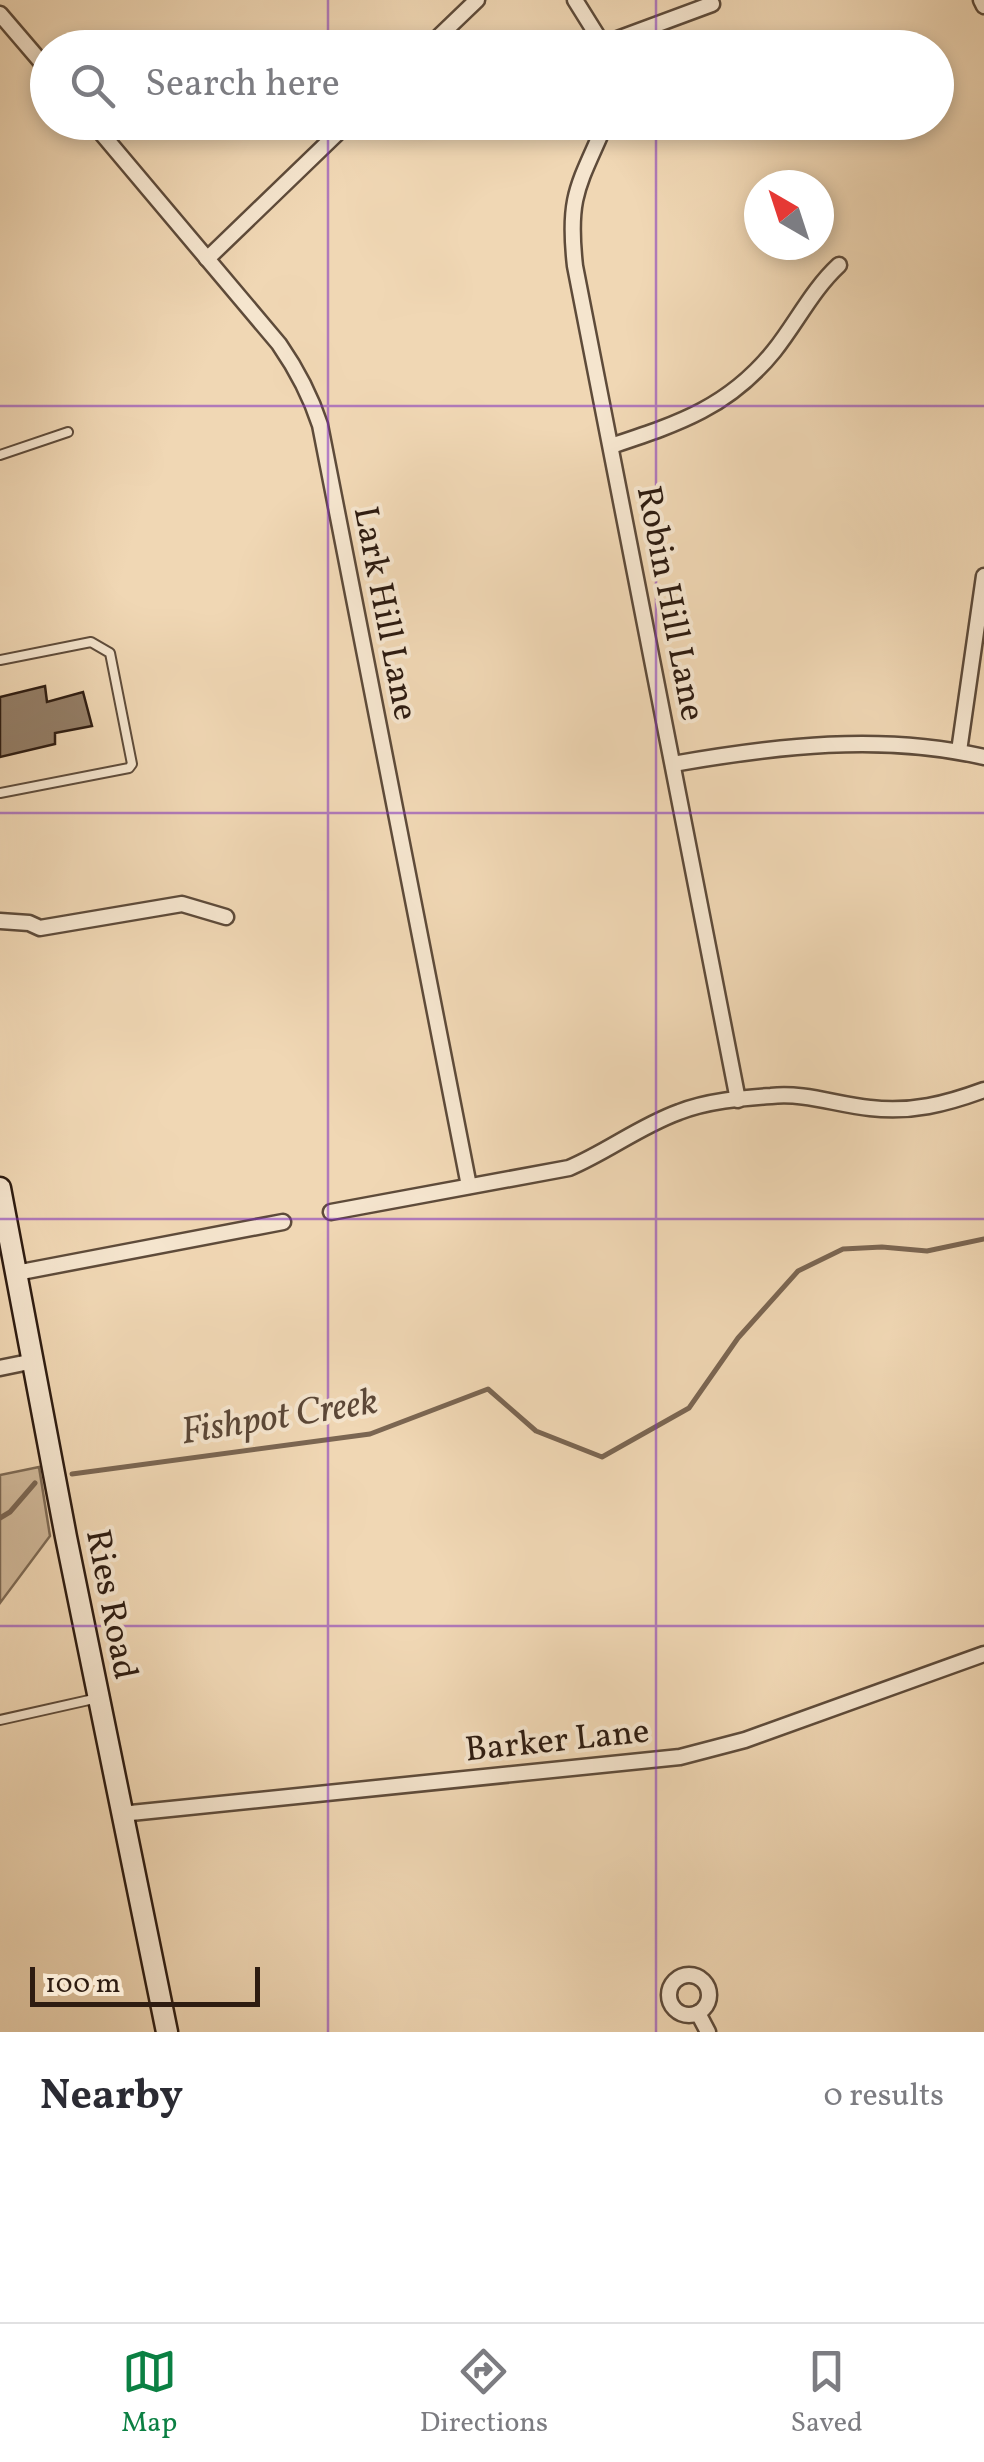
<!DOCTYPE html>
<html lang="en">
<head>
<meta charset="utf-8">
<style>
	:root { --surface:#fff; --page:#f2f2f3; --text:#2b2b33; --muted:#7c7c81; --line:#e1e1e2; --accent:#0b8043 }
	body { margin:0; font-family:Vollkorn,serif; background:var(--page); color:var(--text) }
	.compass { position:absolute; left:744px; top:170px; width:90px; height:90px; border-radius:50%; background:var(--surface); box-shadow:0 5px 15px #0003; rotate:321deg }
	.scale { position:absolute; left:30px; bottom:25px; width:230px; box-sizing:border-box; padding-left:10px; border:5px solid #2e1c11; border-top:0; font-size:28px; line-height:35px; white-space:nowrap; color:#2e1c11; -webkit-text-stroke:8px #f5e5ce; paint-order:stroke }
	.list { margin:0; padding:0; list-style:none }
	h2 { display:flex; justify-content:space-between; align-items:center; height:130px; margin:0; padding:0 40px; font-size:42px }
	h2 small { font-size:32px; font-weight:400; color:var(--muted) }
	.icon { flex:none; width:55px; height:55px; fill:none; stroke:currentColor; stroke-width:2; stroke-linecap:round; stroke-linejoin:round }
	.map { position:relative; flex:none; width:984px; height:2032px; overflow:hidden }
	.search { position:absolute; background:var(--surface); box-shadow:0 5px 15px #0003; left:30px; right:30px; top:30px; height:110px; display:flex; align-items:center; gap:25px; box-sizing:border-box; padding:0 35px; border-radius:55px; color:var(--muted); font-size:38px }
	.sheet { height:290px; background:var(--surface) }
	nav { display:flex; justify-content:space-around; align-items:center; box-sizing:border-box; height:140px; border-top:2px solid var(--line); background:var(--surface); font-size:28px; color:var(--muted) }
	nav a { display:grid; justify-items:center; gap:5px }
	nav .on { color:var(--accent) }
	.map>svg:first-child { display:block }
</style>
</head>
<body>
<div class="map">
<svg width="984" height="2032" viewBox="0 0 984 2032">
	<rect width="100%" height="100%" fill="#f0d7b4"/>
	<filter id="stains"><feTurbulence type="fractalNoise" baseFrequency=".002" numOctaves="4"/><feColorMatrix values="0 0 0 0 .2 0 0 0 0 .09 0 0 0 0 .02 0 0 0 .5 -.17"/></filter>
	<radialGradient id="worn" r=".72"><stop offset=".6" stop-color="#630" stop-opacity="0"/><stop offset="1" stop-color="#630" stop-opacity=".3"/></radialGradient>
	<polygon fill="#cfb798" stroke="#7e6a54" stroke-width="2.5" points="39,1467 50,1536 0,1603 0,1475"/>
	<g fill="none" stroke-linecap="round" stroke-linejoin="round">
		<g stroke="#7b6652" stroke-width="5">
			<polyline points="72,1474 370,1434 488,1389 536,1431 602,1457 689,1408 738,1338 798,1271 843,1249 882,1247 927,1251 984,1239"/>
			<polyline points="0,1518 10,1512 35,1483"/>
		</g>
	</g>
	<polygon fill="#937d66" stroke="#2e1c11" stroke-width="2.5" points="45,686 47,702 83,692 92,726 55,733 55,744 0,757 0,697"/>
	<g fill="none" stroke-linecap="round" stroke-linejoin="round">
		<g stroke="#5e4b3a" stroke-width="12">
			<g id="lane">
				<polyline points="0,455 68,432"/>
				<polyline points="0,660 91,642 110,653 132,764 129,768 0,793"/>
				<polyline points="0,1720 98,1698"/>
			</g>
		</g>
		<g stroke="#5e4b3a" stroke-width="19">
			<g id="street">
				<polyline points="575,0 605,48"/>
				<polyline points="981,0 984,6"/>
				<polyline points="0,14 48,70"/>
				<polyline points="604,44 712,4"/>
				<polyline points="427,48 477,0"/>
				<path d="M92,122L279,344C297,370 310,394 320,425L469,1186"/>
				<path d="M606,122C579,185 567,195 575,266L738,1100"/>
				<polyline points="207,259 349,122"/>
				<path d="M611,446C677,424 728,408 774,351C797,322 812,290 839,265"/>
				<polyline points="959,751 984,576"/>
				<path d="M673,764C776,746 881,733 984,757"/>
				<polyline points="0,921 29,923 40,928 182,904 226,917"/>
				<path d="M331,1212L569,1168C607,1152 640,1126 679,1112C707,1101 741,1098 771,1096C804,1092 838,1105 870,1108C911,1113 946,1104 984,1090"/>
				<polyline points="16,1273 283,1222"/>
				<polyline points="0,1368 34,1361"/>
				<polyline points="121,1814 680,1757 745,1740 984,1654"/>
				<circle cx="689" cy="1995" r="20"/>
				<polyline points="698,2013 708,2032"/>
			</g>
		</g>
		<g stroke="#2e1c11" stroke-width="25">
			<polyline id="secondary" points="0,1188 66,1537 167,2032"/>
		</g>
		<use href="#lane" stroke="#f5e5ce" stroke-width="8"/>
		<use href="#street" stroke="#f5e5ce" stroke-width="14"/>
		<use href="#secondary" stroke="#f5e5ce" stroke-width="20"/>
	</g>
	<path fill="none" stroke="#7b2cbf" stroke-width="2.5" stroke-opacity="0.55" d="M328,0V48M656,0V48M328,122V2032M656,122V2032M0,406H984M0,813H984M0,1219H984M0,1626H984"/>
	<g text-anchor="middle" stroke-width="8" stroke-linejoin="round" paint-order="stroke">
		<g font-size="35" fill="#2e1c11" stroke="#f5e5ce">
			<text transform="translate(672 603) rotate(79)" y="12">Robin Hill Lane</text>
			<text transform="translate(387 613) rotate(79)" y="12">Lark Hill Lane</text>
			<text transform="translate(113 1604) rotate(79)" y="12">Ries Road</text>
			<text transform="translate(557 1739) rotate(-6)" y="12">Barker Lane</text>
		</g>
		<g font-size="38" font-style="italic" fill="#5b4737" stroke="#f5e5ce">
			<text transform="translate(279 1415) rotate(-9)" y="13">Fishpot Creek</text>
		</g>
	</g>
	<rect width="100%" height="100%" filter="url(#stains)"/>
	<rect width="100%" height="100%" fill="url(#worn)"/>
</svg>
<svg class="compass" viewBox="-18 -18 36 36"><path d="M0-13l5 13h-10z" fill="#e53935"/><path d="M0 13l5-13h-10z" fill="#7c7c81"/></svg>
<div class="scale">100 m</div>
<div class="search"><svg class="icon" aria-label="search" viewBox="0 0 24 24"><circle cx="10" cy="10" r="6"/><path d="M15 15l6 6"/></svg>Search here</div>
</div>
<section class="sheet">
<h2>Nearby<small>0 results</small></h2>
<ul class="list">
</ul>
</section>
<nav>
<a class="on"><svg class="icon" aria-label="map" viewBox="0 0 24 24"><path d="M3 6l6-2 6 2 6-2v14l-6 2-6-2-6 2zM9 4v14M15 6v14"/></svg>Map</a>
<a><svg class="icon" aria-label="directions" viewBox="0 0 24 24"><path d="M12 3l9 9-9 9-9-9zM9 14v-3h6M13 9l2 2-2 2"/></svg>Directions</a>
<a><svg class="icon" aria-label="saved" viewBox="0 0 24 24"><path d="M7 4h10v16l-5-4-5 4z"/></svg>Saved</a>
</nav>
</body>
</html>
